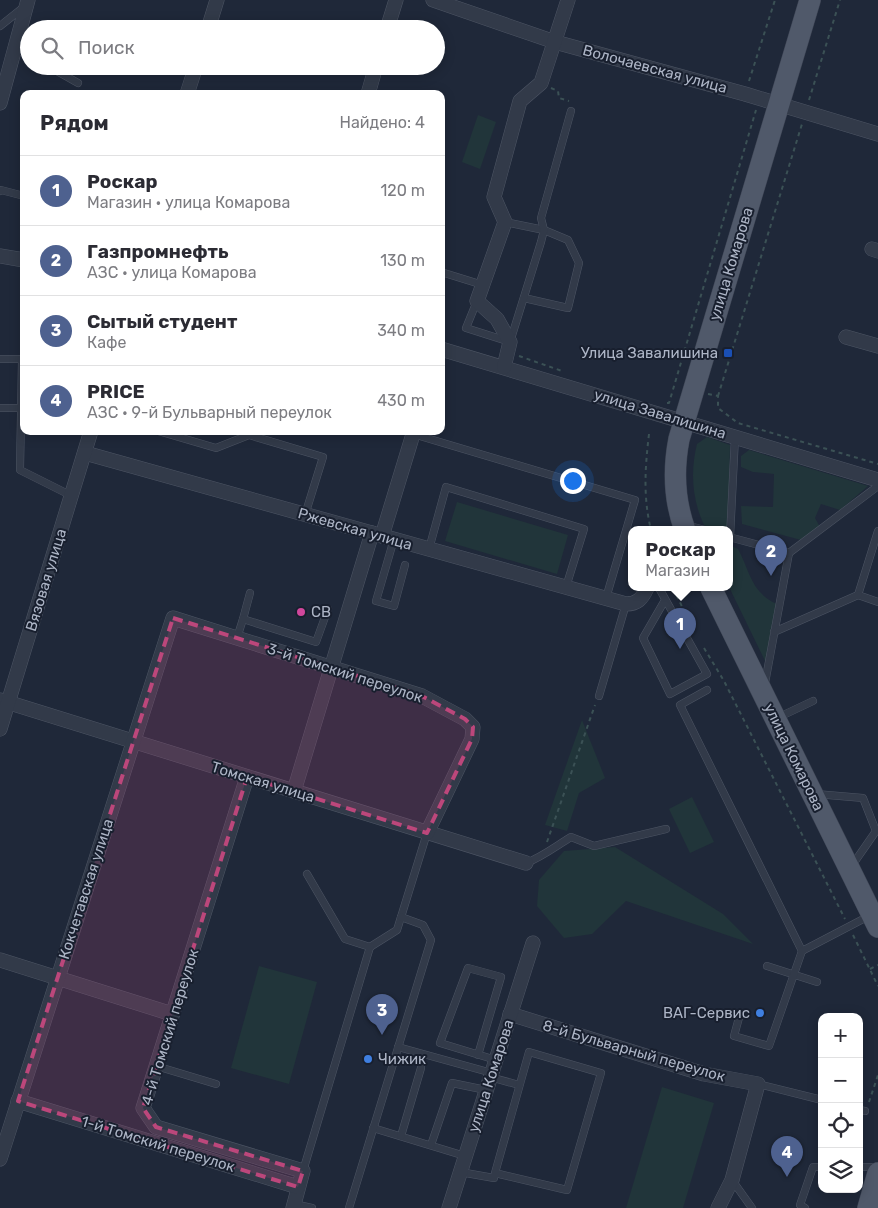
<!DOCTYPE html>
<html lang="ru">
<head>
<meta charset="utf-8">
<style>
	:root { --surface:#fff; --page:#f7f7f7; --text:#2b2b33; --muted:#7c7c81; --line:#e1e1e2; --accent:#4e618f }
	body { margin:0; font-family:Rubik,sans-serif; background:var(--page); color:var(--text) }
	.controls { position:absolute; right:15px; bottom:15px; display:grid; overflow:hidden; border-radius:10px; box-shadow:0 2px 12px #0003 }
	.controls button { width:45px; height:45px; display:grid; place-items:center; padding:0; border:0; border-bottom:1px solid var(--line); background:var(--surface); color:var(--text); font:25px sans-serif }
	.you { position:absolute; left:572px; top:480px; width:18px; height:18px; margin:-12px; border:4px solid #fff; border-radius:50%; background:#1a73e8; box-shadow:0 0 0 8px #1a73e833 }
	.badge { display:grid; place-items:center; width:32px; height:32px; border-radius:50%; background:var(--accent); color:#fff; font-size:16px; font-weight:700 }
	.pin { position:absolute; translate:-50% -41px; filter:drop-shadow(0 1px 2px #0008) }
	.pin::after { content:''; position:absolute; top:26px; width:18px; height:15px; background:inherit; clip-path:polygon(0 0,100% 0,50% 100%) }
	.popup { position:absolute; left:628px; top:526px; width:105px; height:65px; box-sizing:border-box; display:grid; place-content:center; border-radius:10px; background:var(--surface); filter:drop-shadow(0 1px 4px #0005); font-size:16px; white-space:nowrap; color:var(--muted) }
	.popup b { font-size:19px; color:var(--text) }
	.popup::after { content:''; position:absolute; left:50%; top:100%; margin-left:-10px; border:10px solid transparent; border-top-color:var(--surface) }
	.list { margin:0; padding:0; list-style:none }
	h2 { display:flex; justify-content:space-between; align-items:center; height:65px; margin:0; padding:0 20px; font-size:21px }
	h2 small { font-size:16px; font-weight:400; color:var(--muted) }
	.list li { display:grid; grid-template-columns:32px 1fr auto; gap:15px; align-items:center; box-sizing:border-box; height:70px; padding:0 20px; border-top:1px solid var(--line) }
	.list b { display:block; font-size:19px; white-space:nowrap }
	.list p { margin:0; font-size:16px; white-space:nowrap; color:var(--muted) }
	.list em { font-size:16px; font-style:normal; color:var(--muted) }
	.icon { flex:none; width:28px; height:28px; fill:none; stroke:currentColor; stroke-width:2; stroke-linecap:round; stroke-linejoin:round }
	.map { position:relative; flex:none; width:878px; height:1208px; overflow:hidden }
	.search { position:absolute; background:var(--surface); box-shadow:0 2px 12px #0003; left:20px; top:20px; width:425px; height:55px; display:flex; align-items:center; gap:12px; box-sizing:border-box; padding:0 18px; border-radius:28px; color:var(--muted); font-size:19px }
	.panel { position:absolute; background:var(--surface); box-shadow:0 2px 12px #0003; left:20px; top:90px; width:425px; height:345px; border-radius:10px }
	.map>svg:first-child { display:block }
</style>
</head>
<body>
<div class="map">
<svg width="878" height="1208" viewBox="0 0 878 1208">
	<rect width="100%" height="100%" fill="#1f2839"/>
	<g fill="#21353a">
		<polygon points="478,115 496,122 480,169 462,162"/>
		<path d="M707,437L730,445L728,530H718L705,527C692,501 690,472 697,444Z"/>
		<polygon points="749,450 868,486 840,510 821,504 815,518 820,527 801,540 742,524 741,506 773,507 774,474 753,472 741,467 741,456"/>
		<polygon points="457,502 568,535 557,574 445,541"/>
		<path d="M729,545L738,549C750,571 751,593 777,604L767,665L729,587Z"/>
		<polygon points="582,720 605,778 579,793 567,831 545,825"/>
		<polygon points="692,797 714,842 690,853 669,809"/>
		<polygon points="615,847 723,914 753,944 626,901 592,934 564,938 537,906 539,880 564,851"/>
		<polygon points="259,966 317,982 289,1084 231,1068"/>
		<polygon points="662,1087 714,1103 683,1208 626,1208"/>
	</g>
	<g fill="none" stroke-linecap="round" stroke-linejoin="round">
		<g stroke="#4d5564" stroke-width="8">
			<g id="lane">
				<polyline points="0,26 24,7"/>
				<polyline points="14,48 29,56"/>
				<polyline points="48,66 78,83"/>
				<polyline points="0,191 1,190 24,196"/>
				<polyline points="505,222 544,230 568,240 579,263 568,308 524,298"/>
				<polyline points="441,272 483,285"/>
				<polyline points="477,301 466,328 510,342 541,242 544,230 541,218 571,111"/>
				<polyline points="0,359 22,359 20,470 72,496"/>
				<polyline points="0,408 21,408"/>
				<polyline points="158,431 216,448 249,435 323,457 305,515"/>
				<polyline points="413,434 635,500 606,598"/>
				<polyline points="686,525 705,530"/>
				<polyline points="878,531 858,595 878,602"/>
				<polyline points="729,537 789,553 765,683"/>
				<polyline points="730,537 735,437"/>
				<polyline points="394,539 376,601 394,606 405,565"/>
				<polyline points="429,549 446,487 584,529 566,587"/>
				<polyline points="789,553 878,486"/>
				<polyline points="659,588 707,674 670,694 643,638 665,600"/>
				<polyline points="243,619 250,593"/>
				<polyline points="774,632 858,595"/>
				<polyline points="237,638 243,619 316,642 328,609"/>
				<polyline points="707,690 680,705 802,951"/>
				<polyline points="599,696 626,604"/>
				<polyline points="777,718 813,701"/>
				<polyline points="816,794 863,798 876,831 851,867"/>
				<path d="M526,863C542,857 556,846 571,837L594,846L666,829"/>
				<polyline points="370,947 397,930 427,833"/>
				<polyline points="767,966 817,982"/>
				<polyline points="740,1014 734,1036 769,1046 802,951 869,916"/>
				<polyline points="398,1047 492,1073"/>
				<polyline points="478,1055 501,977 468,968 440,1043 496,1060"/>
				<polyline points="156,1066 216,1084"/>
				<polyline points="490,1077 519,1085"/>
				<polyline points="758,1084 822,1100"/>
				<polyline points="859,1110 865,1111"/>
				<polyline points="373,1128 465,1156"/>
				<polyline points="401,1136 421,1068"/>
				<polyline points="431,1145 452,1083 486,1090"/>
				<polyline points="859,1167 878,1167"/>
				<polyline points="303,1171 370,947 345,939 307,874"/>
				<polyline points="460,1172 494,1178 495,1173 529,1052 601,1073 567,1190 495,1173"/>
				<polyline points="732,1180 752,1208"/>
				<polyline points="294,1204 312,1208"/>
				<polyline points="349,1208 431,940 423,925 401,917"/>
				<polyline points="805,1208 800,1205 813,1167 822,1167"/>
			</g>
		</g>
		<g stroke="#4d5564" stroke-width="15">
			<g id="street">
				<polyline points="433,0 555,42 745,94 878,134"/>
				<polyline points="208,29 217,0"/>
				<polyline points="387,29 396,0"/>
				<polyline points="187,94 196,66"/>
				<polyline points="368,94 376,66"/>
				<polyline points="0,103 28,0"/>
				<polyline points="872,249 878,251"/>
				<polyline points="0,256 24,260"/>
				<polyline points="846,337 878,346"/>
				<polyline points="441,349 878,480"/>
				<polyline points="504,367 510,342 497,319 477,301 505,222 494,197 520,101 541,83 568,0"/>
				<path d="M85,453L626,604C637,604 642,599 647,588"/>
				<polyline points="382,536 414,431"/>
				<polyline points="0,700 526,863"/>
				<polyline points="0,729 91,431"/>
				<polyline points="247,777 143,1108 156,1127 303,1171 293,1208"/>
				<polyline points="294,791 372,533"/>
				<polyline points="0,960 172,1014"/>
				<polyline points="510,1014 704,1074 758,1084 732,1180 718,1208"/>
				<polyline points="18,1101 298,1187"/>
				<polyline points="0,1159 173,618 422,696 465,719 473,727 472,739 427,833"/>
				<polyline points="449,1208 533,943"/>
			</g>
		</g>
		<g stroke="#3c4353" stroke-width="22">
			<g id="primary">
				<path d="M685,530C674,500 673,470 679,439L810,0"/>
				<polyline points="711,588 878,927"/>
				<polyline points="868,1208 878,1173"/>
			</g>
		</g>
		<g stroke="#3b5155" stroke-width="2" stroke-dasharray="4 4" stroke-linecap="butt">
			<polyline points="749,81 775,0"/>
			<polyline points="551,88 558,91 559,98 569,101"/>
			<polyline points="809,100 840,0"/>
			<polyline points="519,356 562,371"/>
			<polyline points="708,394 718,396 718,408 738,423 878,464"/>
			<polyline points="718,396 802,124"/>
			<polyline points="667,403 669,403 756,110"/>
			<path d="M649,434C645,468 643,497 651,530"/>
			<polyline points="673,588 692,627"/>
			<polyline points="704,648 724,681 845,919"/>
			<polyline points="547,842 595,705"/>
			<polyline points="853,935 878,986"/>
			<polyline points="870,969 878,965"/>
			<polyline points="869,1102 878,1075"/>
		</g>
		<use href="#lane" stroke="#323a49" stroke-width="7"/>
		<use href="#street" stroke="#323a49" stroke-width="14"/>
		<use href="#primary" stroke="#50596a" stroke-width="21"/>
	</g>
	<path fill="#bc477b" fill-opacity="0.2" stroke="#bc477b" stroke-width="4" stroke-dasharray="10 6" stroke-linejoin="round" d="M173,618L422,696L465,719L473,727L472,739L427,833L247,777L143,1108L156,1127L303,1171L298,1187L18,1101Z"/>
	<rect fill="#1a4fb4" stroke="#181f2e" stroke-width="2" x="723" y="348" width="10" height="10" rx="2.5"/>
	<circle fill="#d1479c" stroke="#181f2e" stroke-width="2" cx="301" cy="612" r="5"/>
	<g fill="#3f7fe0" stroke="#181f2e" stroke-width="2">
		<circle cx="760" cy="1013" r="5"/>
		<circle cx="368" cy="1059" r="5"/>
	</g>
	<g text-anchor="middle" stroke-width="4" stroke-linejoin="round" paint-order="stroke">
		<g font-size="15" fill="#adb5c6" stroke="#181f2e">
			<text transform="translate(655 69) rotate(15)" y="5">Волочаевская улица</text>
			<text transform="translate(731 264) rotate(-73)" y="5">улица Комарова</text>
			<text transform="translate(660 414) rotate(17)" y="5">улица Завалишина</text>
			<text transform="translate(355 529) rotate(16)" y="5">Ржевская улица</text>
			<text transform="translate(46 580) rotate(-73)" y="5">Вязовая улица</text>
			<text transform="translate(345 673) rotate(18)" y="5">3-й Томский переулок</text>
			<text transform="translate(794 757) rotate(64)" y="5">улица Комарова</text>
			<text transform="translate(263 782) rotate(17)" y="5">Томская улица</text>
			<text transform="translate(86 889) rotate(-72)" y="5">Кокчетавская улица</text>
			<text transform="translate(170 1027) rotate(-73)" y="5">4-й Томский переулок</text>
			<text transform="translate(634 1051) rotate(16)" y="5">8-й Бульварный переулок</text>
			<text transform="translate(491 1076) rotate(-72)" y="5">улица Комарова</text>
			<text transform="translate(158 1144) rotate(17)" y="5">1-й Томский переулок</text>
		</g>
		<g font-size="15" fill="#adb5c6" stroke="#181f2e" text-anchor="end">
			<text x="718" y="358">Улица Завалишина</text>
			<text x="311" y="617" text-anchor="start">СВ</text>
			<text x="750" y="1018">ВАГ-Сервис</text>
			<text x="378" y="1064" text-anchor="start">Чижик</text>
		</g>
	</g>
</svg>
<div class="controls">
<button>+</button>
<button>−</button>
<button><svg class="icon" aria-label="locate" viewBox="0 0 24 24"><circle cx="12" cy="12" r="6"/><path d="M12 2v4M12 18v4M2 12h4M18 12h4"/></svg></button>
<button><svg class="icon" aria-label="layers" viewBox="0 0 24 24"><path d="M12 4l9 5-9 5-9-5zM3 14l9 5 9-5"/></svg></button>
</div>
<div class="you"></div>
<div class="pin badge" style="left:680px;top:649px">1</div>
<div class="popup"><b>Роскар</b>Магазин</div>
<div class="pin badge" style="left:771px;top:576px">2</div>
<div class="pin badge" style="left:382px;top:1035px">3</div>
<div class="pin badge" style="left:787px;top:1177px">4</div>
<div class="search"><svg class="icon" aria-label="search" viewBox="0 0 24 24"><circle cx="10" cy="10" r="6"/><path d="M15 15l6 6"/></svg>Поиск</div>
<section class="panel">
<h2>Рядом<small>Найдено: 4</small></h2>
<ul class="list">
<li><span class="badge">1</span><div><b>Роскар</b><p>Магазин · улица Комарова</p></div><em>120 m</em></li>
<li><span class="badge">2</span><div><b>Газпромнефть</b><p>АЗС · улица Комарова</p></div><em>130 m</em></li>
<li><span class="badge">3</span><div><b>Сытый студент</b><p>Кафе</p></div><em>340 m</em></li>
<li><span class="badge">4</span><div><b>PRICE</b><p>АЗС · 9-й Бульварный переулок</p></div><em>430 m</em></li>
</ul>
</section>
</div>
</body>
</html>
